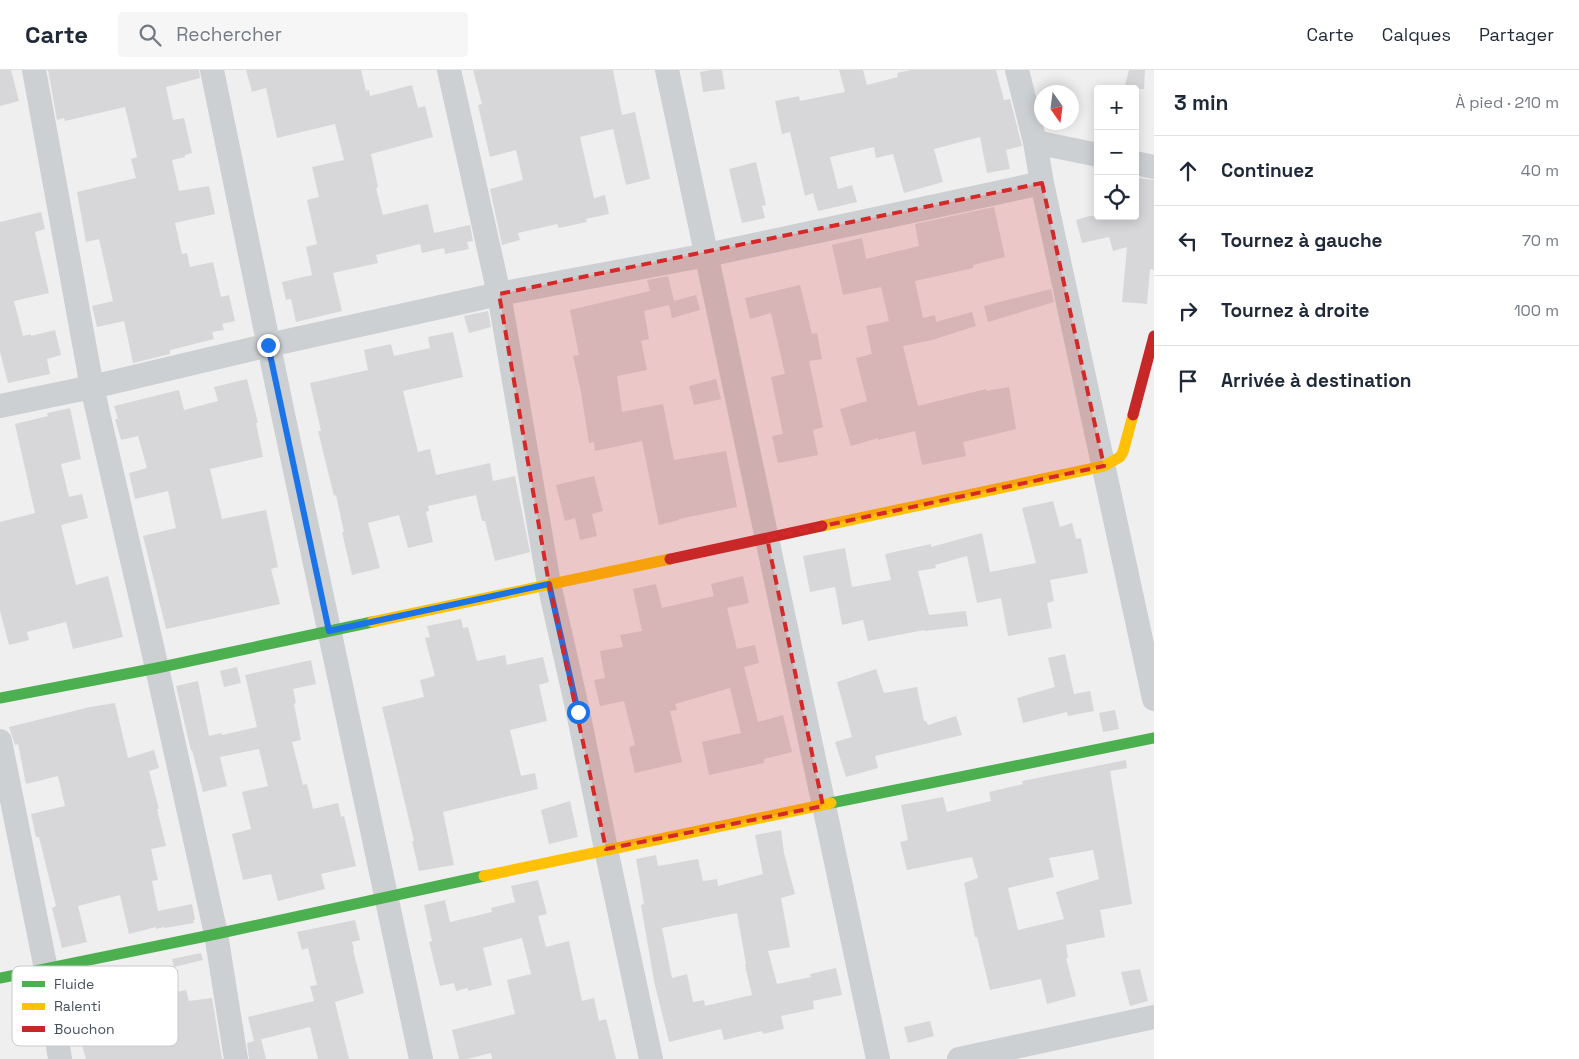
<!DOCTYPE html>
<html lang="fr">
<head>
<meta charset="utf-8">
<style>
	:root { --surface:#fff; --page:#f6f6f7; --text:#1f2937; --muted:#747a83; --line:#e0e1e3 }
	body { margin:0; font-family:"Space Grotesk",sans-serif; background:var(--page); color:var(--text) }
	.controls { position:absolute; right:15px; top:15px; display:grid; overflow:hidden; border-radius:5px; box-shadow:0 2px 12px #0003 }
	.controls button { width:45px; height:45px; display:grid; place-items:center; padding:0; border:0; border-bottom:1px solid var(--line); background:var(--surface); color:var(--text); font:25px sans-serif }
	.compass { position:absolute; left:1034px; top:15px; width:45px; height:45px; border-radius:50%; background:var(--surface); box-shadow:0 2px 12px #0003; rotate:166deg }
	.stop { position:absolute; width:15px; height:15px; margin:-11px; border:4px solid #1a73e8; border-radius:50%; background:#fff }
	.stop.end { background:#1a73e8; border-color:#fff; box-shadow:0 1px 5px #0008 }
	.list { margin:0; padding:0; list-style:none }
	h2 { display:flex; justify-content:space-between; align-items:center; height:65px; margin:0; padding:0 20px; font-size:21px }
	h2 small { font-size:16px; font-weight:400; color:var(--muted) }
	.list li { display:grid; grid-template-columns:32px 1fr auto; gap:15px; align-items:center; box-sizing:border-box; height:70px; padding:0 20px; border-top:1px solid var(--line) }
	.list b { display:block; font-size:19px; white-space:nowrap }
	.list em { font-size:16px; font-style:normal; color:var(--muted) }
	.icon { flex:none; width:28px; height:28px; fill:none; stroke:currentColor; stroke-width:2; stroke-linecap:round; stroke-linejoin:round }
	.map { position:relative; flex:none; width:1154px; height:989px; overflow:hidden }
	header { display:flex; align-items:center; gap:30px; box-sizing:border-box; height:70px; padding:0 25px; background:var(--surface); border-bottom:1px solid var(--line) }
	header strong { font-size:24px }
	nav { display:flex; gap:28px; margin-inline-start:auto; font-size:18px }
	.search { width:350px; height:45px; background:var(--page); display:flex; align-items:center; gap:12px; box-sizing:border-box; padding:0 18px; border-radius:5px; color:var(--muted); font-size:19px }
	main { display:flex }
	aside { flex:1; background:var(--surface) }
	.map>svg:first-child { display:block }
</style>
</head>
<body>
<header>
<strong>Carte</strong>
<div class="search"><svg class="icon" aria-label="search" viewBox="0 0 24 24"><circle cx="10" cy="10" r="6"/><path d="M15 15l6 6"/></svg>Rechercher</div>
<nav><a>Carte</a><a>Calques</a><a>Partager</a></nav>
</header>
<main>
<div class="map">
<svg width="1154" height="989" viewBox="0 0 1154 989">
	<rect width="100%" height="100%" fill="#f0efef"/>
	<g fill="#d7d7d9" fill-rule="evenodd">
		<polygon points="0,0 11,0 19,31 0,36"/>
		<polygon points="48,0 199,0 200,8 166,17 173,50 184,48 192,83 185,85 185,87 172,90 179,121 209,116 215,144 175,153 182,184 187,183 190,197 213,192 221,227 229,225 235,251 222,254 224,260 212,262 214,269 170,280 170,284 133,293 124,251 97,257 92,236 113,231 99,169 86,172 77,122 136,108 131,89 137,87 125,37 65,51 64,48 57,50"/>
		<polygon points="246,0 361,0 366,21 369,20 370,26 412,15 418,38 425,36 433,67 371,84 378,117 376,118 383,145 428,134 434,163 470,155 473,171 467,172 469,179 445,184 444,178 422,183 420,174 376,185 378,193 333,203 342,241 296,252 291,229 286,230 282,212 312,205 306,177 317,174 307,130 319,127 312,97 344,90 335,54 277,68 266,18 252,22"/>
		<polygon points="473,0 613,0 622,45 635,42 650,109 626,115 613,59 580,67 594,128 605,125 609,144 586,149 587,152 559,158 557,154 518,163 520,170 502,175 490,119 523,110 516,80 490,87 478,35 482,34"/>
		<polygon points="711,0 722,0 725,19 703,22 700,2"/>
		<polygon points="839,0 863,0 867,15 898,7 897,3 911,0 996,0 1004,30 1010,29 1022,76 1006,80 1010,99 987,103 980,67 934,79 943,112 904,123 893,84 876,88 874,77 830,87 838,119 852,115 857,132 818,141 813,123 805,126 790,62 782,64 775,31 799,26 800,31 845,22"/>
		<polygon points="1129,0 1145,0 1144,19 1124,19"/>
		<polygon points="756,92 766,135 762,136 765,148 742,153 729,99"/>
		<polygon points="1139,108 1154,110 1154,200 1150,199 1147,234 1122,232 1127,177 1113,181 1109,167 1082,173 1076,150 1089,146 1135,146 1135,121"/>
		<polygon points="994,137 1005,187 973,195 973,198 915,211 923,248 935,245 936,252 972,242 976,256 932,270 903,276 918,336 986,319 986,321 1009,317 1016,359 963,372 966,386 922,395 915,361 878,370 878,368 851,376 840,339 867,331 856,288 872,284 866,256 889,251 881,217 843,225 832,175 862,168 866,189 919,176 915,154"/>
		<polygon points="41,142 45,159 35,162 49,223 14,231 23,266 31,264 31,266 55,260 61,285 47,289 50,304 8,313 0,282 0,152"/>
		<polygon points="668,206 674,231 696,225 700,240 672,248 669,235 644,241 649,269 641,271 647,300 617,306 622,342 663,334 674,390 726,381 737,437 679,449 679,450 659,455 642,371 595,381 594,372 589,373 581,322 573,286 579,285 570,240 650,221 647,210"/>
		<polygon points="800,215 812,264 817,263 822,289 809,291 823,357 813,360 818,385 778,393 772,366 783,364 771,307 785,304 771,243 750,249 745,228"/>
		<polygon points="1051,219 1054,232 988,252 984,236"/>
		<polygon points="488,241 491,257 469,263 464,246"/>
		<polygon points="453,262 463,307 403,321 418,382 430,379 436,405 490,393 493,411 515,406 530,482 495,491 485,451 482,451 476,425 428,436 429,441 426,442 433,472 408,478 399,445 368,453 380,498 352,505 342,462 344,462 336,425 334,426 318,361 321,361 310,313 368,300 364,280 391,274 394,286 430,278 428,267"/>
		<polygon points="247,309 258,353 256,353 263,387 210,399 222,449 266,440 278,497 271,499 280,534 166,559 143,466 176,458 168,421 135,429 129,403 147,398 138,366 121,370 115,349 118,349 114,336 179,320 184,340 218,331 214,317"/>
		<polygon points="716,309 721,329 694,335 689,316"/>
		<polygon points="70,338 81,389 61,394 69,427 82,424 88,448 61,455 76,515 108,506 123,567 73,579 66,552 27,562 29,570 9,575 0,541 0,452 35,443 15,354 48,346 47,343"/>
		<polygon points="594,406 603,441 592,444 597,466 580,470 575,448 565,451 556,415"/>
		<polygon points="1053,431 1060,457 1072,453 1076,469 1081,468 1088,503 1050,510 1054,531 1047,533 1052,558 1008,566 1001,528 977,533 967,486 935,495 936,498 918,501 929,545 966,541 968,556 925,561 924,560 868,571 863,550 842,555 835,517 810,522 803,486 845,478 852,517 891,510 885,484 931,474 931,477 982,463 990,502 1036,493 1022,438"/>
		<polygon points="743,506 749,533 727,538 737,579 755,575 759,593 744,597 758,652 783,645 792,682 764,689 764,693 709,705 702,672 741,663 730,618 675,634 677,640 670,641 682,692 635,703 629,677 635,675 624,631 600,636 594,610 605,608 600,581 623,577 620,565 642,561 633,519 656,514 662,538 714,526 711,514"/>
		<polygon points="461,549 463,558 468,557 477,591 505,585 507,595 543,587 549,612 539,615 547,651 510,660 521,706 535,703 538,719 443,742 454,795 419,801 412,771 414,771 382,637 424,627 420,610 435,606 425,568 430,567 427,556"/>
		<polygon points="1065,584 1074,624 1090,621 1094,641 1068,646 1067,642 1023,653 1017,628 1055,617 1048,588"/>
		<polygon points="311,590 316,614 293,619 296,633 294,634 301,670 292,672 303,715 307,714 313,739 338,733 341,747 344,746 356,796 321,804 325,819 278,831 271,804 243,810 232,764 251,759 242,722 268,716 259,679 220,687 227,716 203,722 192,680 191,681 176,616 198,611 209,666 221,663 222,665 257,657 245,605"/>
		<polygon points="237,597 241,613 224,617 220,601"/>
		<polygon points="876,599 884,623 917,617 924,651 926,651 928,655 956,646 962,665 875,686 878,698 846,707 835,672 852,667 837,612"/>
		<polygon points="115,633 128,688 154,680 159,698 149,701 159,739 157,739 166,776 151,779 158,810 152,811 158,841 192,834 195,850 193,850 194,853 165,858 164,857 156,859 156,857 129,864 120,825 78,836 87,872 62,878 52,838 56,836 39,767 36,767 31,744 65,736 58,706 26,714 18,674 15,675 9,657 90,637"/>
		<polygon points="1115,640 1119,659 1103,662 1099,643"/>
		<path d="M1126,690L1127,698L1110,701L1132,834L1100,840L1105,867L1066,875L1068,888H1066L1076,926L1047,934L1041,909L990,920L977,867H975L964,813L978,808L972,787L907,800L900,772L908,770L901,735L943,727L947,742L991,731L989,722L1023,714L1022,711ZM1093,780L1099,809L1056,822L1064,849L1018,860L1008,818L1054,807L1049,788Z"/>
		<polygon points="570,731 578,767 549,774 541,740"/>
		<path d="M781,760L784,783L795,824L781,828L790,877L768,881L777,914L811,907L810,904L836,898L842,925L813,931L814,939L781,946L784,959L763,964L762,961L724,970L721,959L669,972L654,911L641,835L644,834L636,789L656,785L658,796L698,789L703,811L717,809L718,816L763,804L755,765ZM737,843L746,894L745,895L752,925L705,936L704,930L693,932L687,904L672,908L662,858Z"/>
		<polygon points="538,810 547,844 538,846 546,877 569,871 582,931 594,928 599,951 606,949 616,989 492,989 491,983 467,989 459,989 452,960 515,944 507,910 531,904 522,868 483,878 492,915 468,921 468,918 456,921 454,913 440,916 429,872 432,871 424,835 445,830 450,852 492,842 491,838 515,832 511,816"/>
		<polygon points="355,850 360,870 352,872 354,879 353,880 364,923 335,932 349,989 318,989 310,957 254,971 248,947 314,931 310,916 317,915 308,878 302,880 297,862"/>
		<polygon points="201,883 203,890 174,897 172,889"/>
		<polygon points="1140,899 1148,931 1130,936 1121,902"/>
		<polygon points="124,905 129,924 148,919 150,928 186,920 189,931 212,928 222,989 86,989 74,948 77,947 70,918"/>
		<polygon points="930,951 934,966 908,973 904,957"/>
		<polygon points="261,969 266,989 249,989 247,973"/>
	</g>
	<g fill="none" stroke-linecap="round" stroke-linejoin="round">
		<g stroke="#cdd0d3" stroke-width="24">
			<polyline points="34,0 92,317 157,598 216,864 236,989"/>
			<polyline points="212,0 284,349 421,989"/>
			<polyline points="449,0 499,224 549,514 578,642 606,779 651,989"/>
			<polyline points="667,0 878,989"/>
			<polyline points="1017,0 1035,72 1042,113 1154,629"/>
			<polyline points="1035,72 1098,85"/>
			<polyline points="1135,93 1154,97"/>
			<polyline points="0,336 92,317 269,275 499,224 707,185 1042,113"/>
			<polyline points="0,671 46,899 60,989"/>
			<polyline points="959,989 1154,947"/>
		</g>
		<g stroke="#4caf50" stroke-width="11">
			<polyline points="0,628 157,598 372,552"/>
			<polyline points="831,733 1154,668"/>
			<polyline points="0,908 216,864 484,806"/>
		</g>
		<g stroke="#ffc107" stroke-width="11">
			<polyline points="822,456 1104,396 1120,387 1123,382 1133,345"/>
			<polyline points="372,552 670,489"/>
			<polyline points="484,806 831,733"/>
		</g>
		<g stroke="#c62828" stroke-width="11">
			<polyline points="1133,345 1154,266"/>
			<polyline points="670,489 822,456"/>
		</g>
	</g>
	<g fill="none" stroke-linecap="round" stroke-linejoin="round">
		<polyline stroke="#1a73e8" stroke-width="6" points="268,275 329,561 549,514 578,642"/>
	</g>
	<path fill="#d62828" fill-opacity="0.2" stroke="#d62828" stroke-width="4" stroke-dasharray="10 6" stroke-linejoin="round" d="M1042,113L1104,396L767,468L823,736L606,779L549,514L499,224Z"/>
	<rect x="12" y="896" width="166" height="80" rx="8" fill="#fff" stroke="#c8cace" stroke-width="1"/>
	<rect x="22" y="911" width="23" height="6" fill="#4caf50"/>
	<rect x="22" y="933" width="23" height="7" fill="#ffc107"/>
	<rect x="22" y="956" width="23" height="6" fill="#c62828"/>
	<g font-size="14" fill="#46505d">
		<text x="54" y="919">Fluide</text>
		<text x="54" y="941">Ralenti</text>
		<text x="54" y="964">Bouchon</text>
	</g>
</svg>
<div class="controls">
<button>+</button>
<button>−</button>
<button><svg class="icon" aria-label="locate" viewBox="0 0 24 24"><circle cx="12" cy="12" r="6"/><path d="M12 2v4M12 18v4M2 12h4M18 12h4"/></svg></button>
</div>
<svg class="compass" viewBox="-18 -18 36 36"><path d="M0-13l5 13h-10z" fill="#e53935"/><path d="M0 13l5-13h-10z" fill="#747a83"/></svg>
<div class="stop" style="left:578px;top:642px"></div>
<div class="stop end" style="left:268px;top:275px"></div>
</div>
<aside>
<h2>3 min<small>À pied · 210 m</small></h2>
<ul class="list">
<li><svg class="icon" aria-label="ahead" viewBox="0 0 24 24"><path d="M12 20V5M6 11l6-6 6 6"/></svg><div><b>Continuez</b></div><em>40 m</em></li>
<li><svg class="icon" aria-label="left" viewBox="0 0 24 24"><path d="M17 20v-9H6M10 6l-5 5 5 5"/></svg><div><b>Tournez à gauche</b></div><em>70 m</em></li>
<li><svg class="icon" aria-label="right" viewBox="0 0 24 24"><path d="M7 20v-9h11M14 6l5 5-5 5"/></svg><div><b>Tournez à droite</b></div><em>100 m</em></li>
<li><svg class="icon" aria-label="arrive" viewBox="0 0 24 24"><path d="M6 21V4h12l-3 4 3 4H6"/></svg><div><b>Arrivée à destination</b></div></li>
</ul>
</aside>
</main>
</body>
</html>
